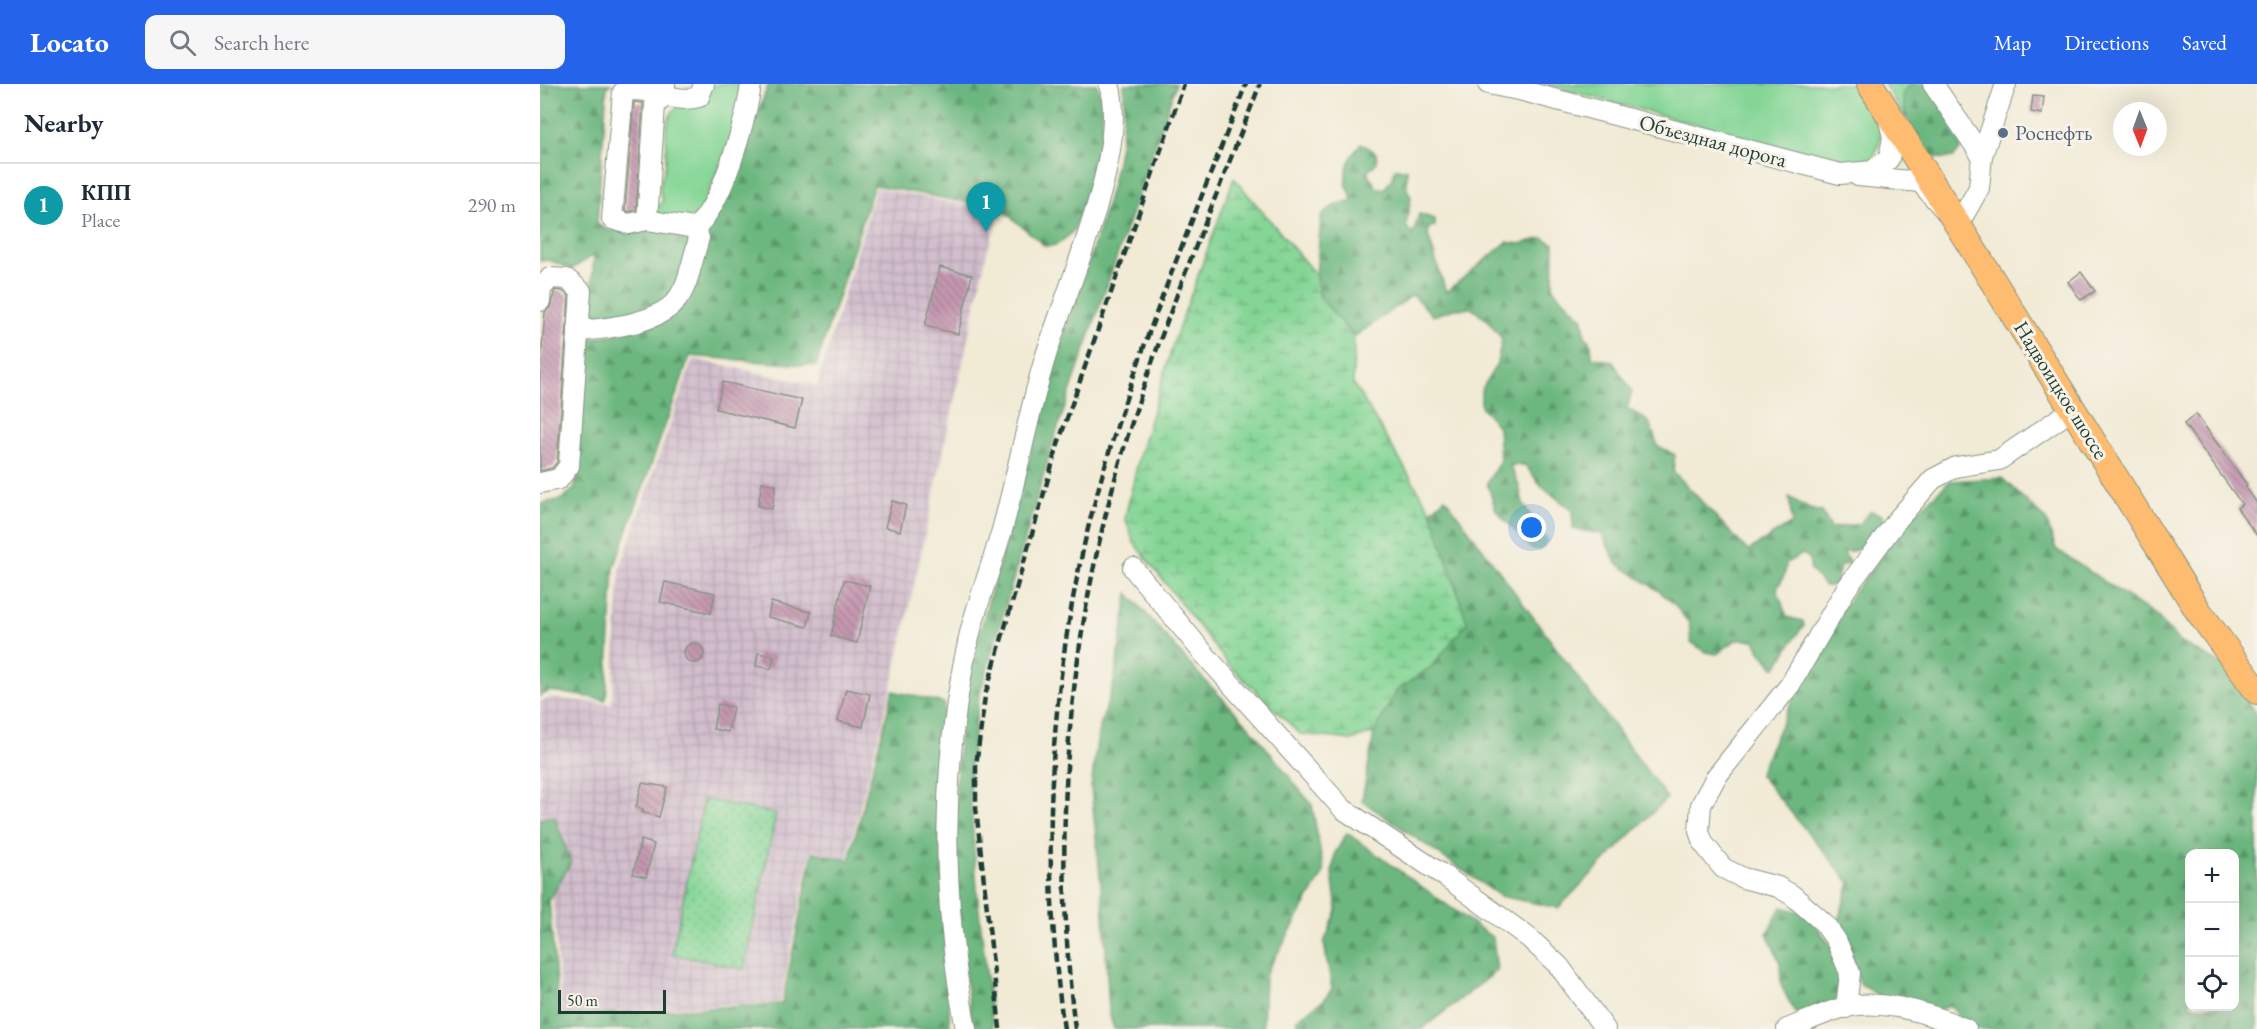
<!DOCTYPE html>
<html lang="en">
<head>
<meta charset="utf-8">
<style>
	:root { --surface:#fff; --page:#f6f6f7; --text:#1f2937; --muted:#747a83; --line:#e0e1e3; --accent:#2563eb }
	body { margin:0; font-family:"EB Garamond",serif; background:var(--page); color:var(--text) }
	.controls { position:absolute; right:18px; bottom:18px; display:grid; overflow:hidden; border-radius:12px; box-shadow:0 6px 24px #0002 }
	.controls button { width:54px; height:54px; display:grid; place-items:center; padding:0; border:0; border-bottom:2px solid var(--line); background:var(--surface); color:var(--text); font:30px sans-serif }
	.compass { position:absolute; left:1573px; top:18px; width:54px; height:54px; border-radius:50%; background:var(--surface); box-shadow:0 6px 24px #0002; rotate:179deg }
	.scale { position:absolute; left:18px; bottom:15px; width:108px; box-sizing:border-box; padding-left:6px; border:3px solid #1f3d34; border-top:0; font-size:16px; line-height:21px; white-space:nowrap; color:#1f3d34; -webkit-text-stroke:4px #f7f3e8; paint-order:stroke }
	.you { position:absolute; left:992px; top:444px; width:21px; height:21px; margin:-15px; border:4px solid #fff; border-radius:50%; background:#1a73e8; box-shadow:0 0 0 9px #1a73e833 }
	.badge { display:grid; place-items:center; width:39px; height:39px; border-radius:50%; background:var(--accent); color:#fff; font-size:20px; font-weight:700 }
	.pin { position:absolute; translate:-50% -50px; filter:drop-shadow(0 2px 3px #0008) }
	.pin::after { content:''; position:absolute; top:32px; width:21px; height:18px; background:inherit; clip-path:polygon(0 0,100% 0,50% 100%) }
	.list { margin:0; padding:0; list-style:none }
	h2 { display:flex; justify-content:space-between; align-items:center; height:78px; margin:0; padding:0 24px; font-size:26px }
	h2 small { font-size:20px; font-weight:400; color:var(--muted) }
	.list li { display:grid; grid-template-columns:39px 1fr auto; gap:18px; align-items:center; box-sizing:border-box; height:84px; padding:0 24px; border-top:2px solid var(--line) }
	.list b { display:block; font-size:22px; white-space:nowrap }
	.list p { margin:0; font-size:20px; white-space:nowrap; color:var(--muted) }
	.list em { font-size:20px; font-style:normal; color:var(--muted) }
	.icon { flex:none; width:33px; height:33px; fill:none; stroke:currentColor; stroke-width:2; stroke-linecap:round; stroke-linejoin:round }
	.map { position:relative; flex:none; width:1717px; height:945px; overflow:hidden }
	header { display:flex; align-items:center; gap:36px; box-sizing:border-box; height:84px; padding:0 30px; background:var(--accent); color:#fff }
	header strong { font-size:28px }
	nav { display:flex; gap:33px; margin-inline-start:auto; font-size:21px }
	.search { width:420px; height:54px; background:var(--page); display:flex; align-items:center; gap:15px; box-sizing:border-box; padding:0 21px; border-radius:12px; color:var(--muted); font-size:22px }
	main { display:flex }
	aside { flex:1; background:var(--surface) }
	.map>svg:first-child { display:block }
</style>
</head>
<body>
<header>
<strong>Locato</strong>
<div class="search"><svg class="icon" aria-label="search" viewBox="0 0 24 24"><circle cx="10" cy="10" r="6"/><path d="M15 15l6 6"/></svg>Search here</div>
<nav><a>Map</a><a>Directions</a><a>Saved</a></nav>
</header>
<main>
<aside>
<h2>Nearby<small></small></h2>
<ul class="list">
<li><span class="badge" style="background:#0f9aa8">1</span><div><b>КПП</b><p>Place</p></div><em>290 m</em></li>
</ul>
</aside>
<div class="map">
<svg width="1717" height="945" viewBox="0 0 1717 945">
	<defs>
		<pattern id="industrial-grid" width="8" height="8" patternUnits="userSpaceOnUse" patternTransform="scale(1.5)"><rect width="8" height="8" fill="#d1bdcc"/><path d="M0 4h8M4 0v8" fill="none" stroke="#b3a3b0"/></pattern>
		<pattern id="forest-firs" width="22" height="20" patternUnits="userSpaceOnUse" patternTransform="scale(1.5)"><rect width="22" height="20" fill="#6cb77f"/><path d="M5 1l3.5 6h-7zM16 11l3.5 6h-7z" fill="#589669"/></pattern>
		<pattern id="wetland-marsh" width="20" height="14" patternUnits="userSpaceOnUse" patternTransform="scale(1.5)"><rect width="20" height="14" fill="#85d696"/><path d="M1 5h8M5 5V1M11 12h8M15 12V8" fill="none" stroke="#6caf7b"/></pattern>
		<pattern id="park-dots" width="8" height="8" patternUnits="userSpaceOnUse" patternTransform="scale(1.5)"><rect width="8" height="8" fill="#85d696"/><path d="M2 2h.1M6 6h.1" fill="none" stroke="#6caf7b" stroke-width="1.8" stroke-linecap="round"/></pattern>
		<pattern id="building-back-hatch" width="6" height="6" patternUnits="userSpaceOnUse" patternTransform="scale(1.5)"><rect width="6" height="6" fill="#c597b0"/><path d="M-1 5l2 2M0 0l6 6M5-1l2 2" fill="none" stroke="#9f7c90"/></pattern>
	</defs>
	<rect width="100%" height="100%" fill="#f7f3e8"/>
	<filter id="ink" filterUnits="userSpaceOnUse"><feTurbulence type="fractalNoise" baseFrequency=".0167" numOctaves="2"/><feDisplacementMap in="SourceGraphic" scale="12" xChannelSelector="R" yChannelSelector="G"/><feConvolveMatrix kernelMatrix="1 2 1 2 8 2 1 2 1" color-interpolation-filters="sRGB"/></filter>
	<filter id="wash" filterUnits="userSpaceOnUse"><feTurbulence type="fractalNoise" baseFrequency=".008" numOctaves="4" result="noise"/><feDisplacementMap in="SourceGraphic" scale="24" xChannelSelector="R" yChannelSelector="G"/><feGaussianBlur stdDeviation="1.35" result="paint"/><feColorMatrix in="noise" values="0 0 0 0 0 0 0 0 0 0 0 0 0 0 0 0 0 1.4 0 .05"/><feComposite in="paint" operator="in"/></filter>
	<g filter="url(#wash)">
		<rect width="100%" height="100%" fill="#f1ead5"/>
		<polygon fill="url(#industrial-grid)" points="336,104 460,128 447,168 352,601 307,774 271,766 240,918 22,930 7,746 0,746 0,618 10,614 72,620 80,484 153,275 277,301"/>
		<g fill="#85d696" stroke="#528a65" stroke-width="1.5">
			<path d="M176,0H206L197,41L158,134H122L115,126L123,117C115,101 125,92 126,77C127,60 122,36 136,24C148,13 166,11 176,0Z"/>
			<path d="M1003,0H1315C1331,25 1352,44 1333,73L1319,78H1300Z"/>
			<polygon points="1344,0 1372,0 1363,9 1366,35"/>
		</g>
		<g fill="url(#forest-firs)" stroke="#467a5a" stroke-width="1.5" fill-rule="evenodd">
			<path d="M0,0H72L67,2L57,140L69,147L91,144L150,150C148,168 143,199 130,213C110,232 74,235 49,238L54,171L32,185L9,176L0,177Z"/>
			<path d="M229,0H557C574,46 548,102 534,146C525,155 518,163 505,162L461,125L334,101L276,282L150,272L74,484L66,616L10,607L0,612V420L22,415L35,404L49,255L115,241L165,158Z"/>
			<path d="M584,0H636L514,355L439,613L430,681V711L438,818L453,945H433C416,842 408,714 425,611C434,563 449,516 462,469C482,399 502,329 522,259C547,174 587,89 584,0Z"/>
			<path d="M1372,0H1385L1421,51V64L1414,73C1409,73 1403,75 1399,74C1378,71 1362,27 1363,9Z"/>
			<path d="M821,59L836,69L837,78L827,88L836,103L844,105L852,95L855,85H867V105L871,113L866,142L873,151L879,130L895,135V142L889,143L888,151L906,208L967,158L979,160L1003,154L1014,160L1013,205L1043,235L1045,252L1051,260L1052,273L1073,278L1092,307L1087,324L1109,338L1118,362L1135,371L1133,387L1208,467L1252,439L1249,413L1269,425L1282,428L1291,444L1319,440L1331,427L1342,431L1346,439C1333,456 1326,467 1303,468L1310,479L1300,482L1296,499L1292,502H1285L1271,487L1269,474L1263,470L1246,479L1245,490L1237,505L1247,533L1263,537L1264,542C1251,555 1247,570 1235,584L1221,569L1215,556H1196L1177,570L1166,568L1151,558L1149,539L1135,521L1119,507L1076,479L1062,450L1033,445L1032,426L1002,403L985,381H970L979,402L983,420L1007,456L1001,466L990,464L956,426L947,399L960,377L958,343L941,322V307L957,279L962,255L947,236L931,224L914,225L893,232L873,211L814,253L780,214L776,191L781,133C788,123 800,118 811,118C813,110 808,107 806,99C804,85 812,70 821,59Z"/>
			<path d="M1462,394L1506,436L1516,465L1616,532L1640,558L1687,583L1717,631V945H1437L1423,939L1411,922L1393,927L1346,916L1320,900L1311,874L1296,843L1310,799L1219,690L1259,601L1287,568L1289,542L1368,436L1410,397ZM1650,770H1694V922H1650Z"/>
			<polygon points="905,414 1127,714 1018,824 960,812 822,717 834,649 856,607 892,582 927,539 891,427"/>
			<polygon points="588,509 655,586 708,641 772,721 784,788 725,891 723,945 574,945 569,928 564,830 551,704 558,649 574,599"/>
			<polygon points="353,607 404,619 399,720 410,945 0,945 0,735 14,732 31,778 9,817 19,932 242,920 273,768 309,776"/>
			<polygon points="807,749 953,854 957,887 882,945 760,945 757,935 784,916 792,905 784,859 797,826 792,790 795,769"/>
			<polygon points="1242,823 1267,830 1301,875 1297,916 1280,928 1255,929 1241,901 1240,879 1227,849"/>
		</g>
		<polygon fill="url(#wetland-marsh)" stroke="#528a65" stroke-width="1.5" points="694,94 776,191 780,214 814,253 813,299 891,427 927,539 892,582 856,607 834,649 811,656 760,650 688,580 594,459 585,434 600,369 635,254"/>
		<polygon fill="url(#park-dots)" stroke="#528a65" stroke-width="1.5" points="164,715 236,730 204,885 132,870"/>
		<g id="blocks">
			<g fill="url(#building-back-hatch)">
				<polygon points="1493,12 1504,13 1502,30 1491,28"/>
				<polygon points="94,18 103,19 96,126 89,128 85,126"/>
				<polygon points="400,183 432,191 418,250 385,242"/>
				<polygon points="1541,188 1555,207 1541,216 1528,198"/>
				<polygon points="15,206 22,207 29,212 18,367 17,378 12,384 0,387 0,287 5,228 10,223"/>
				<polygon points="183,298 262,316 255,344 176,325"/>
				<polygon points="1656,330 1707,401 1705,402 1717,419 1717,452 1697,424 1702,420 1644,340"/>
				<polygon points="222,398 236,401 232,425 218,422"/>
				<polygon points="352,417 366,421 360,447 345,443"/>
				<polygon points="304,496 330,502 317,559 291,552"/>
				<polygon points="125,498 175,509 171,529 120,518"/>
				<polygon points="231,518 271,528 267,543 228,533"/>
				<circle cx="154" cy="569" r="10"/>
				<polygon points="218,569 234,572 231,585 216,582"/>
				<polygon points="306,605 330,610 323,643 298,637"/>
				<polygon points="178,620 193,623 188,648 173,645"/>
				<polygon points="102,699 127,703 119,733 102,728 103,725 96,723"/>
				<polygon points="101,756 114,760 106,793 93,790"/>
			</g>
		</g>
	</g>
	<g filter="url(#ink)">
		<use href="#blocks" fill-opacity="0" stroke="#889484" stroke-width="1.5"/>
		<g fill="none" stroke-linecap="round" stroke-linejoin="round">
			<g stroke="#889484" stroke-width="22">
				<g id="minor">
					<path d="M125,0V12L115,21L107,136L154,144C181,126 207,34 211,0"/>
					<polyline points="948,0 983,7 1300,90 1332,87 1349,75 1353,53 1348,33"/>
					<polyline points="1393,0 1442,72"/>
					<polyline points="1318,92 1380,98 1418,141 1439,104 1442,72 1466,0"/>
					<path d="M107,136L89,140L72,135L83,8C109,0 133,21 159,13L164,0"/>
					<polyline points="0,217 1,205 10,194 27,195 41,207 29,382 19,395 0,399"/>
					<path d="M38,246C55,247 72,243 89,240C147,227 144,205 159,154L154,144"/>
					<polyline points="593,484 665,571 803,725 906,793 989,854 1019,882 1065,945"/>
					<polyline points="1306,924 1310,889 1296,856 1284,839 1252,811 1238,803 1203,794 1183,784 1163,759 1159,747 1161,721 1176,693 1250,601 1306,505 1358,435 1393,395 1416,383 1459,376 1533,325"/>
					<path d="M426,945C401,815 400,678 430,549C439,514 452,481 462,446C477,392 487,336 503,281C523,210 590,70 569,0"/>
					<path d="M1247,945C1269,937 1295,923 1318,921C1353,918 1394,931 1426,945"/>
				</g>
			</g>
			<g stroke="#889484" stroke-width="28">
				<polyline id="major" points="1330,0 1659,528 1717,607"/>
			</g>
			<use href="#minor" stroke="#fff" stroke-width="20"/>
			<use href="#major" stroke="#fdbc70" stroke-width="26"/>
			<g stroke="#1f3d34" stroke-width="4.5" stroke-dasharray="9 4.5" stroke-linecap="butt">
				<polyline points="460,945 436,724 436,682 445,612 519,357 644,0"/>
				<path d="M524,945C497,759 511,562 565,382C603,251 657,126 706,0"/>
				<path d="M535,945C513,766 525,585 571,410C608,270 668,135 720,0"/>
			</g>
		</g>
	</g>
	<circle fill="#5c6f8a" stroke="#f7f3e8" stroke-width="2" cx="1463" cy="49" r="6"/>
	<g text-anchor="middle" stroke-width="6" stroke-linejoin="round" paint-order="stroke">
		<g font-size="21" fill="#4e5e75" stroke="#f7f3e8" text-anchor="start">
			<text x="1475" y="56">Роснефть</text>
		</g>
		<g font-size="21" fill="#1f3d34" stroke="#f7f3e8">
			<text transform="translate(1173 57) rotate(15)" y="7">Объездная дорога</text>
			<text transform="translate(1521 306) rotate(58)" y="7">Надвоицкое шоссе</text>
		</g>
	</g>
</svg>
<div class="controls">
<button>+</button>
<button>−</button>
<button><svg class="icon" aria-label="locate" viewBox="0 0 24 24"><circle cx="12" cy="12" r="6"/><path d="M12 2v4M12 18v4M2 12h4M18 12h4"/></svg></button>
</div>
<svg class="compass" viewBox="-18 -18 36 36"><path d="M0-13l5 13h-10z" fill="#e53935"/><path d="M0 13l5-13h-10z" fill="#747a83"/></svg>
<div class="scale">50 m</div>
<div class="you"></div>
<div class="pin badge" style="left:446px;top:148px;background:#0f9aa8">1</div>
</div>
</main>
</body>
</html>
